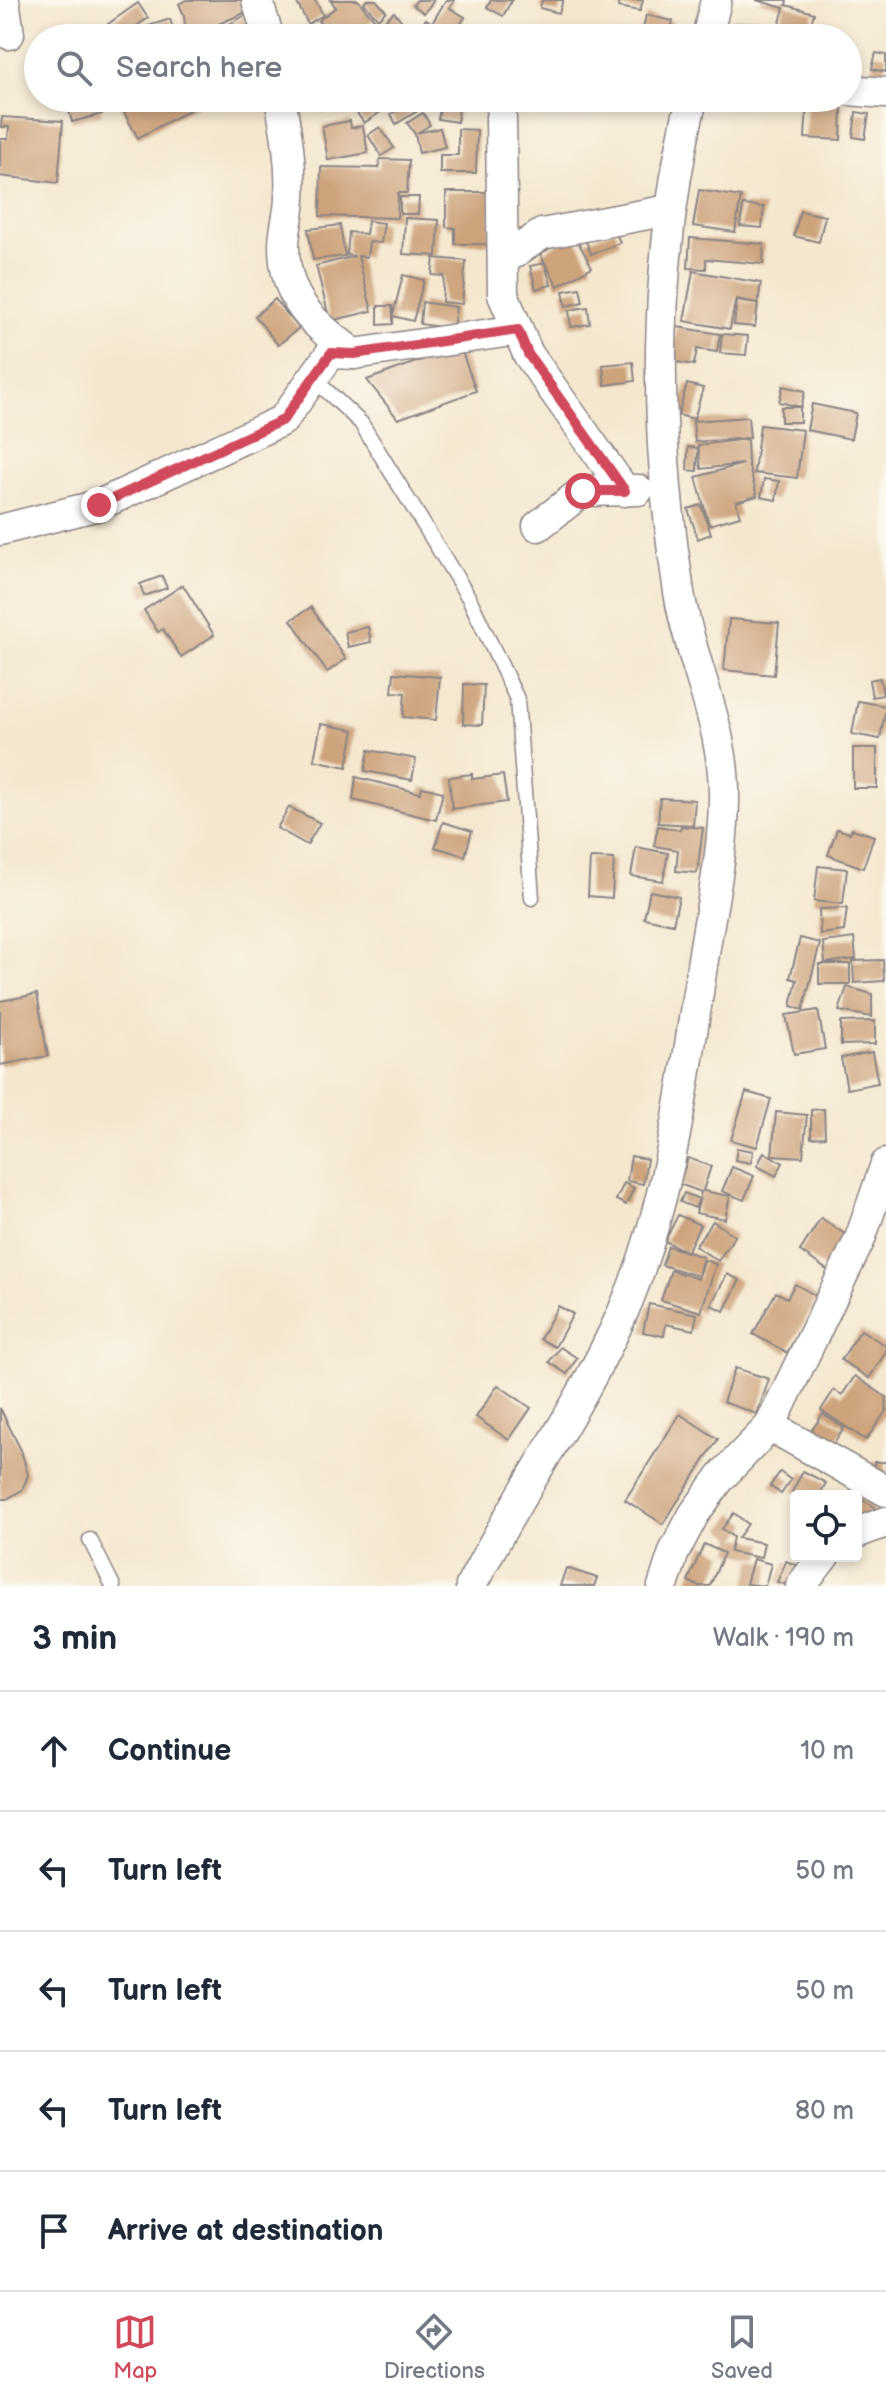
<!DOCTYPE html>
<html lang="en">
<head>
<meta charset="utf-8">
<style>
	:root { --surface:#fff; --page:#f2f2f3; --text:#1f2937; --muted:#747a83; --line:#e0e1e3; --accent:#d1495b }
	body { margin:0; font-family:"Balsamiq Sans",sans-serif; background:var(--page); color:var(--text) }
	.controls { position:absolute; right:24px; bottom:24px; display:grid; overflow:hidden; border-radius:8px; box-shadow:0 4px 12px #0003 }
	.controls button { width:72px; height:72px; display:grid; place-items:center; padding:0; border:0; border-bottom:2px solid var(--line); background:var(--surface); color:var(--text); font:40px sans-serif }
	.stop { position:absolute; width:24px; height:24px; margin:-18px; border:6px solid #d1495b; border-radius:50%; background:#fff }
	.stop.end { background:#d1495b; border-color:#fff; box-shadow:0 2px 8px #0008 }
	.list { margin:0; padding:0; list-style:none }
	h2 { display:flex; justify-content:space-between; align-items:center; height:104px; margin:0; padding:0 32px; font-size:34px }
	h2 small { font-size:26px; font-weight:400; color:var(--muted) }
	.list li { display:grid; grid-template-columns:52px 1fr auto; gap:24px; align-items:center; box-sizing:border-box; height:120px; padding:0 32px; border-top:2px solid var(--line) }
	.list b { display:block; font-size:30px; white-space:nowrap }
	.list em { font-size:26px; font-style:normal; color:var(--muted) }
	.icon { flex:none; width:44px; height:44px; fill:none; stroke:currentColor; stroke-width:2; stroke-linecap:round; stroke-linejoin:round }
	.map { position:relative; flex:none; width:886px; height:1586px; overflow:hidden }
	.search { position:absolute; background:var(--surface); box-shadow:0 4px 12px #0003; left:24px; right:24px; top:24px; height:88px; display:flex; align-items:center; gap:20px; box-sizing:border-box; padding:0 28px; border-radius:44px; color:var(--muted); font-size:30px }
	.sheet { height:704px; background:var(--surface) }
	nav { display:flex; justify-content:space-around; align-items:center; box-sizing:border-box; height:112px; border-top:2px solid var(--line); background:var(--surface); font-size:22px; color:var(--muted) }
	nav a { display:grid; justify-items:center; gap:4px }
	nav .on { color:var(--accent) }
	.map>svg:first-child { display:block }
</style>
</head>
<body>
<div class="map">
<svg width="886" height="1586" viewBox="0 0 886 1586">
	<rect width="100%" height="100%" fill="#fbf7ec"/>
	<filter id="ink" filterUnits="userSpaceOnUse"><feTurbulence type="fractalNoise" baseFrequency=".0125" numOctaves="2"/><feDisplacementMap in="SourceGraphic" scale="16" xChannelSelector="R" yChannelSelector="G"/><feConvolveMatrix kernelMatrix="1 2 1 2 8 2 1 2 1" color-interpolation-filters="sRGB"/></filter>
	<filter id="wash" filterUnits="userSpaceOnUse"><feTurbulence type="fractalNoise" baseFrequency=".006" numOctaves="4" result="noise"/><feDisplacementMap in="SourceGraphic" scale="32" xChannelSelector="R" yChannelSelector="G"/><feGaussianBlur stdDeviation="1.8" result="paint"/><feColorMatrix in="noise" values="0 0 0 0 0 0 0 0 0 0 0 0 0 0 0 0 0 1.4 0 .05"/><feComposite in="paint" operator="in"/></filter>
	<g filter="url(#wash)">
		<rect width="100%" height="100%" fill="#f4e7ce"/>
		<g id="blocks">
			<g fill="#cda37c">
				<polygon points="186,0 252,0 256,8 186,38 184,15 179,4"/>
				<polygon points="303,0 315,0 323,15 308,24 297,3"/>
				<polygon points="330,0 358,0 374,19 351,38 336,38 318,21 336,7"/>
				<polygon points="367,0 376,0 386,11 378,19 364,3"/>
				<polygon points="417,0 434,0 424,13 413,5"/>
				<polygon points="446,0 454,0 450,8 465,17 453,38 414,38 426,19 432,23"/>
				<polygon points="491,0 512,0 503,16 487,7"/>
				<polygon points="542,0 563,0 559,13 540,8"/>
				<polygon points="619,0 643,0 640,11 618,7"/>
				<polygon points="756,0 787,0 786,5 814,13 807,38 776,38 784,8"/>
				<polygon points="138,3 148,18 127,33 170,19 176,38 117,38 108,24"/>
				<polygon points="394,12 407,27 397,35 384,21"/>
				<polygon points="249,13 263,38 205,38"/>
				<polygon points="646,15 673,21 669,38 641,38"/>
				<polygon points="734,23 765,24 764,38 733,38"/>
				<polygon points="470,27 484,27 484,38 469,38"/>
				<polygon points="876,53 886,55 886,72 872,69"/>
				<polygon points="98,98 102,114 72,122 66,99"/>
				<polygon points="116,98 211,98 138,138"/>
				<polygon points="314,98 340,98 320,109"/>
				<polygon points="379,98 401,98 364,123 357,113"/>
				<polygon points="442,98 461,98 457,122 438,119"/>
				<polygon points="413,100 419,110 396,124 391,114"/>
				<polygon points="807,103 842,105 841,140 805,138"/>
				<polygon points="856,112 869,114 865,139 853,137"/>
				<polygon points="423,113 430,125 417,133 440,128 445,147 419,153 415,134 407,123"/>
				<polygon points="2,117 63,121 58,183 0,176 0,139 8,139 9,127 1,127"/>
				<polygon points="350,121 351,128 363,126 368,153 328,160 322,126"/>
				<polygon points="380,127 394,148 381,156 368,135"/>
				<polygon points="458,129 477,130 476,173 440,173 440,155 458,155"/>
				<polygon points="380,159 409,160 407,193 398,193 397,218 320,216 321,167 379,168"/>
				<polygon points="699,190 741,197 735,232 693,226"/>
				<polygon points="446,192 491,192 490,244 455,244 455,228 446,227"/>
				<polygon points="400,197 419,197 418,214 400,214"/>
				<polygon points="743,205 764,207 762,228 740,226"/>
				<polygon points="800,211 825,216 819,242 794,236"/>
				<polygon points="405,218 439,220 437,256 403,254"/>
				<polygon points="368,221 384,223 381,243 369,242 367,257 358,256 372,311 330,321 316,266 355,256 347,255 349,232 366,234"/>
				<polygon points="340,225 345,256 313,260 308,229"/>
				<polygon points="615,230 620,243 591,254 586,241"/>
				<polygon points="574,235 592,267 558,286 545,263 551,285 536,289 530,266 545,263 540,254"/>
				<polygon points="690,238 764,244 763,264 706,259 706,269 688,268"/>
				<polygon points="434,258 466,261 462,304 442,302 444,276 432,275"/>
				<polygon points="693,271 761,283 758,303 736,299 730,329 684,321"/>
				<polygon points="403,275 424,280 413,321 393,316 393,324 378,325 378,306 392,306 393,315"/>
				<polygon points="580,288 583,302 566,306 563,291"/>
				<polygon points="275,299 299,328 278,345 255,316"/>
				<polygon points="737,301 758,304 755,327 734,325"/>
				<polygon points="422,302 456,307 453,329 420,324"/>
				<polygon points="588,307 590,324 571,327 569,310"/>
				<polygon points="677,327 720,334 717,352 697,349 694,365 672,361"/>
				<polygon points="722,334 748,336 746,355 720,353"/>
				<polygon points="460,346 476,391 398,419 367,380"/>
				<polygon points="633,362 635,381 605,385 603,365"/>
				<polygon points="687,384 703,388 694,419 678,415"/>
				<polygon points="783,386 805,391 801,407 779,402"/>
				<polygon points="812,404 856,413 851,439 807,430"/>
				<rect x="781" y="407" width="19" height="15"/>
				<polygon points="748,417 750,438 695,442 693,421"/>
				<polygon points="760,425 803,430 797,478 754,473"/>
				<polygon points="747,439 748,463 757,496 736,502 740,516 709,525 696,477 743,464 701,469 698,445"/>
				<polygon points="688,447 698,448 697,471 687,470"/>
				<polygon points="764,479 779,481 776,500 761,497"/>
				<polygon points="701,505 711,534 698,539 688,509"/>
				<polygon points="162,576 167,588 144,596 140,584"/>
				<polygon points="183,585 214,635 181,657 163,629 158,632 144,610"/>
				<polygon points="311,607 346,659 327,672 291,620"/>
				<polygon points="729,619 779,623 774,675 724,670"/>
				<polygon points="368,627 371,642 348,647 345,632"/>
				<polygon points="394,673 440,677 436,720 403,717 405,693 392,692"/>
				<polygon points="880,678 883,695 872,697 869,680"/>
				<polygon points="464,684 484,685 482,725 463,724"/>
				<polygon points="858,701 886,706 880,739 852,734"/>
				<polygon points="321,724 354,730 347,767 314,760"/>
				<rect x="853" y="748" width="24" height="40"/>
				<polygon points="369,750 416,759 412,780 365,771"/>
				<polygon points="472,774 472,779 503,775 507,802 452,809 449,777"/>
				<polygon points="356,777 420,793 422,787 443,792 436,820 353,800"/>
				<polygon points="660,798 695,800 693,825 658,823"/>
				<polygon points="289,807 320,823 307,845 277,828"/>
				<polygon points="443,822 472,831 465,856 435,847"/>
				<polygon points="658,826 680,830 681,826 703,828 697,873 676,871 678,850 654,846"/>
				<polygon points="837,829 850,833 852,829 874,836 863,868 828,855"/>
				<polygon points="636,847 668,853 663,881 631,876"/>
				<polygon points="590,858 614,859 612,898 588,896"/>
				<polygon points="818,866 847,869 843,904 814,901"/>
				<polygon points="650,891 679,897 673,924 644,918"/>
				<polygon points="847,908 844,931 820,934 819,909"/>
				<polygon points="800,938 820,943 803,1010 791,1006 797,980 790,978"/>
				<polygon points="854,938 856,959 825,963 823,942"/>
				<polygon points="883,960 884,981 854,983 853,961"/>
				<rect x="819" y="964" width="31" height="20"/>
				<polygon points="847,987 872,994 872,1017 839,1011"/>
				<polygon points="37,994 48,1056 0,1065 0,1001"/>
				<polygon points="818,1010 825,1049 794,1054 786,1015"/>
				<polygon points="875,1021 875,1044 841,1045 841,1022"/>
				<polygon points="872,1052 878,1083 847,1089 841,1058"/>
				<polygon points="746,1092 771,1099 757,1147 731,1140"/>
				<polygon points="824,1109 825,1137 811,1138 811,1110"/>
				<polygon points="776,1112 807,1115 803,1157 772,1155"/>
				<polygon points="737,1148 753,1151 751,1163 735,1160"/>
				<polygon points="764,1152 783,1163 776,1176 757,1166"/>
				<polygon points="631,1156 647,1159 643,1184 627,1181"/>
				<polygon points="688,1158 711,1166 703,1191 730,1196 725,1219 696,1213 701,1192 679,1184"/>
				<polygon points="732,1167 754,1176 744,1200 722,1191"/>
				<polygon points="624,1183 634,1188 626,1205 616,1200"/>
				<polygon points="684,1193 699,1199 695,1208 680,1202"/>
				<polygon points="678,1215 700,1225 687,1252 665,1241"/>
				<polygon points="821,1218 852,1239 830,1272 800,1251"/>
				<polygon points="713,1221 735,1236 718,1261 695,1246"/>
				<polygon points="668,1246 703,1257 698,1276 662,1265"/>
				<polygon points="704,1260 716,1264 701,1312 661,1300 671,1270 698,1279"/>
				<polygon points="727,1274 740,1280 724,1311 711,1305"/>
				<polygon points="795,1284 818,1297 787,1353 753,1334 776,1292 787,1298"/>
				<polygon points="649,1304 697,1314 694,1330 666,1324 664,1336 643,1332"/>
				<polygon points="558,1306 573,1314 555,1347 540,1339"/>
				<polygon points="861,1330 886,1346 886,1352 869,1378 841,1360"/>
				<polygon points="560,1347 577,1358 567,1374 549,1362"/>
				<polygon points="735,1368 769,1379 757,1414 723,1402"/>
				<polygon points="855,1376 886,1397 886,1411 866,1440 821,1410 834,1390 842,1395"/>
				<polygon points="498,1385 531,1408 509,1440 476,1417"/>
				<polygon points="0,1408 21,1450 28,1475 22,1490 7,1499 0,1499"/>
				<polygon points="680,1414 718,1439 663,1524 625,1500"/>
				<polygon points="823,1414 844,1428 833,1445 811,1431"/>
				<polygon points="874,1462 886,1462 886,1483 874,1481"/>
				<polygon points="803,1471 826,1483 819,1496 800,1496 792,1492"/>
				<polygon points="780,1472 791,1480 781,1494 770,1486"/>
				<polygon points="856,1496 875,1507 864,1526 856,1521"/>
				<polygon points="734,1513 748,1524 738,1538 764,1543 761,1558 730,1552 733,1537 722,1529"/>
				<polygon points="704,1544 724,1553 710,1586 698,1586 688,1581"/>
				<polygon points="753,1559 771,1564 765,1586 746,1584"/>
				<polygon points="786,1561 799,1566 791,1586 777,1582"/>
				<polygon points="566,1568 597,1578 594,1586 560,1586"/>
			</g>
		</g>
	</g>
	<g filter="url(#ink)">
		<use href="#blocks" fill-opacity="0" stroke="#8b8484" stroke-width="2"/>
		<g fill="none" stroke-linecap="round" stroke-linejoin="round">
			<g stroke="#8b8484" stroke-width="17">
				<g id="service">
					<polyline points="313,378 361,423 469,598 517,699 532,898"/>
					<polyline points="90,1540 113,1586"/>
				</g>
			</g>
			<g stroke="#8b8484" stroke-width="33">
				<g id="minor">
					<polyline points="4,0 9,34"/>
					<polyline points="257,0 269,38"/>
					<polyline points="707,38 716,0"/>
					<polyline points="848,90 886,93"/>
					<path d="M280,98C286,131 292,163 290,197C290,213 284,229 284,246C284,300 314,324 354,354"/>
					<polyline points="501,117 503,295 528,354 625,491"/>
					<polyline points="503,260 542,234 669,210"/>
					<polyline points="538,526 583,491 638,490"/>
					<polyline points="0,530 99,505 283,420 331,353 354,354 518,330"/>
					<polyline points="770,1426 886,1491"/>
					<polyline points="856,1533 886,1522"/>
					<path d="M471,1586C518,1493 580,1409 622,1314C670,1204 684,1084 702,966C710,911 724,853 724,797C725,725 690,662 679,592C653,431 653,257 692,98"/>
					<polyline points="663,1586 674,1552 694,1514 721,1477 770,1426 860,1239 886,1164"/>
					<polyline points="801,1586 824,1556"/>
				</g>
			</g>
			<use href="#service" stroke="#fff" stroke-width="14"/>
			<use href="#minor" stroke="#fff" stroke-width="30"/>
		</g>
	</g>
	<g fill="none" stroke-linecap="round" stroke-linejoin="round" filter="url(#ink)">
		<polyline stroke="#d1495b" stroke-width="10" points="99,505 283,420 331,353 354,354 518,330 528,354 625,491 583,491"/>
	</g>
</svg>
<div class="controls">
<button><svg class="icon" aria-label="locate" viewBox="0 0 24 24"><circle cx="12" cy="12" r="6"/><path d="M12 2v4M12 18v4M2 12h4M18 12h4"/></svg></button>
</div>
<div class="stop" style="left:583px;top:491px"></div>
<div class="stop end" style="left:99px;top:505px"></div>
<div class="search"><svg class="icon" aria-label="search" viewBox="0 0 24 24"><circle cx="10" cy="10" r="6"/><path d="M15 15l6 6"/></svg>Search here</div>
</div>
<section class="sheet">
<h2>3 min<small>Walk · 190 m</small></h2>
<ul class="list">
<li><svg class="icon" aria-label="ahead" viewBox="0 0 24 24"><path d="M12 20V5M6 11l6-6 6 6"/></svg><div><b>Continue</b></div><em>10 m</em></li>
<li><svg class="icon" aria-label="left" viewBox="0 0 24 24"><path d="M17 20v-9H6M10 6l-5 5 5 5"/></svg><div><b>Turn left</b></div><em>50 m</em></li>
<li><svg class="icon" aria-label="left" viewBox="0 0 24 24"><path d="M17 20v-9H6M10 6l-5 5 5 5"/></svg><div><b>Turn left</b></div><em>50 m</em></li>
<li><svg class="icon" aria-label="left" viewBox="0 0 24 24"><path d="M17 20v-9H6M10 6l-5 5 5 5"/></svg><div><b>Turn left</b></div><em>80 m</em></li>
<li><svg class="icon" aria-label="arrive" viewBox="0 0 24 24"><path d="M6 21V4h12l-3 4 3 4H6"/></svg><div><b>Arrive at destination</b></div></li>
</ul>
</section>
<nav>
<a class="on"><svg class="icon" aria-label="map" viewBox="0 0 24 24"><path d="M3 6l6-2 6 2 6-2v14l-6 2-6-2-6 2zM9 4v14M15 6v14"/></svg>Map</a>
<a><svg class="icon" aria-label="directions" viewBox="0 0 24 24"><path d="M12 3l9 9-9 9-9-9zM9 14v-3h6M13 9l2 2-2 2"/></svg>Directions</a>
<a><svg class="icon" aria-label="saved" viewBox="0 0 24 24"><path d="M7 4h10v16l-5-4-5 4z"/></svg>Saved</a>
</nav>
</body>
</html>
